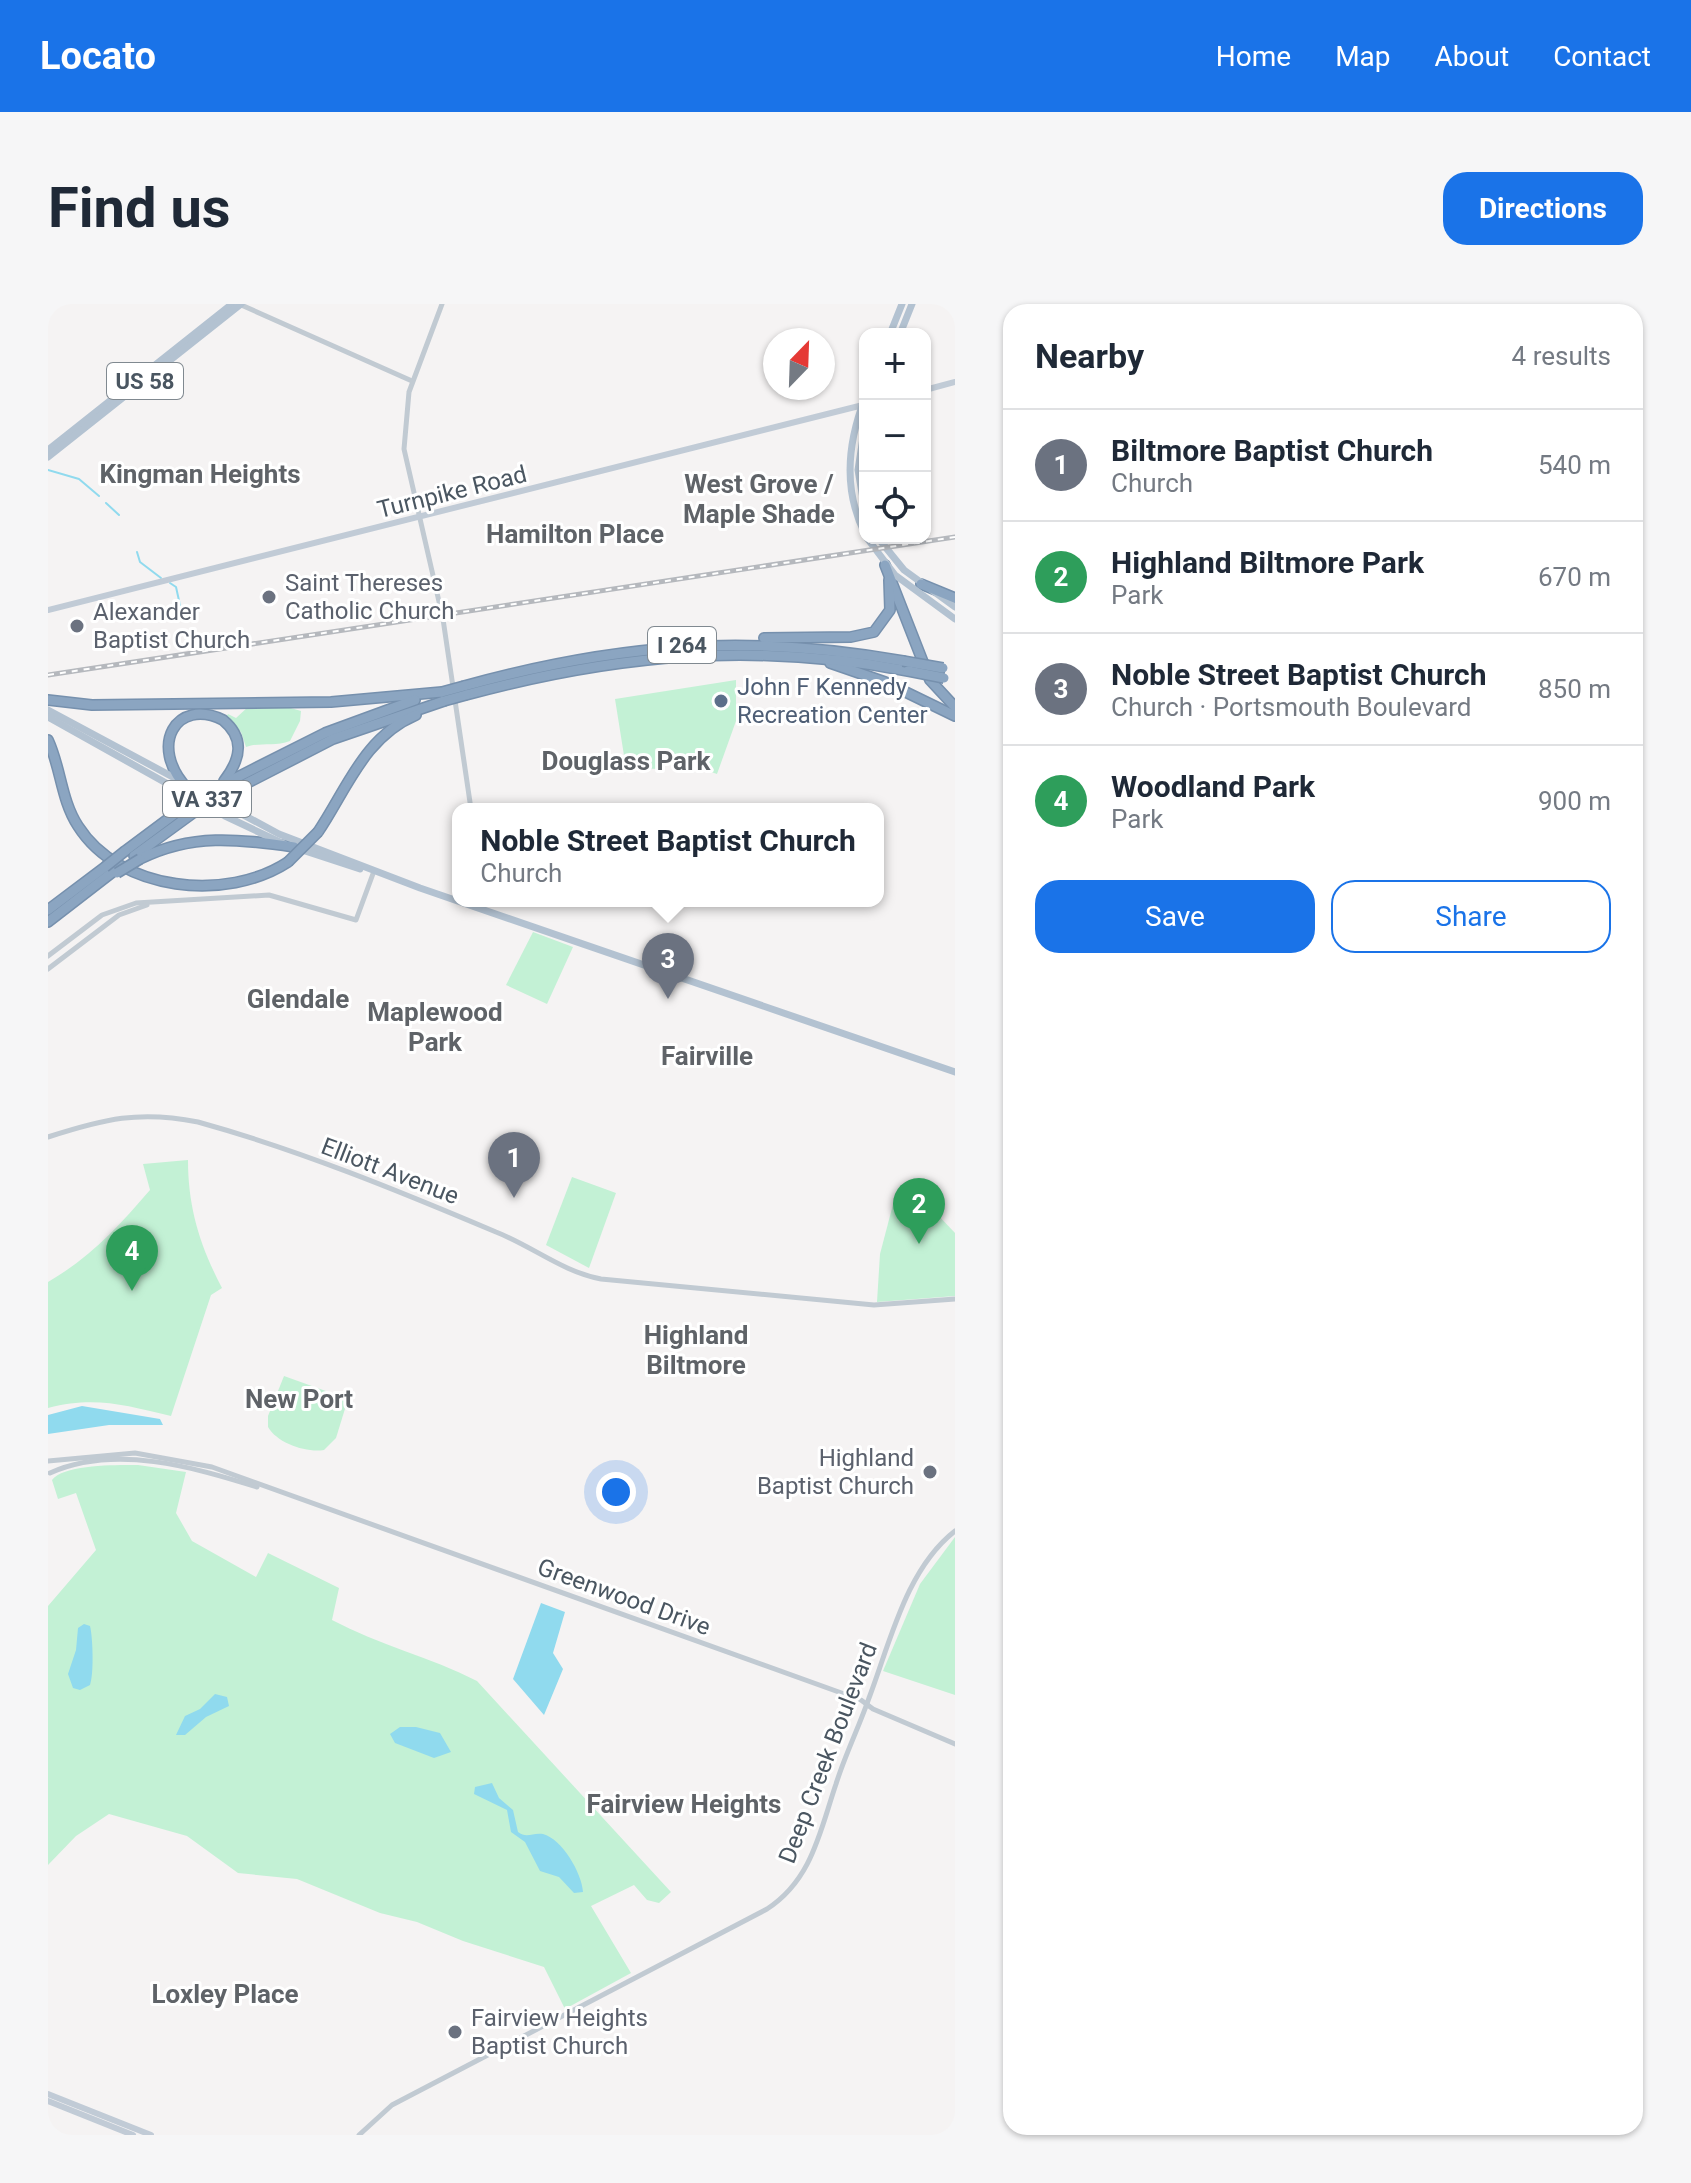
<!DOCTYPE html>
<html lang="en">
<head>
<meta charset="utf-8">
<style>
	:root { --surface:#fff; --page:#f6f6f7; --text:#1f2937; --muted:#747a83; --line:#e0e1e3; --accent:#1a73e8 }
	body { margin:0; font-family:Roboto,sans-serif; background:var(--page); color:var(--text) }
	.controls { position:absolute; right:24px; top:24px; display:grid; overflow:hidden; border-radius:16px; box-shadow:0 2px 6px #0004 }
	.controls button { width:72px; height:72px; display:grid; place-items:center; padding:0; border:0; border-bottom:2px solid var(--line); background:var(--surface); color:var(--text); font:40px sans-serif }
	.compass { position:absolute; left:715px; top:24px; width:72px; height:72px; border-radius:50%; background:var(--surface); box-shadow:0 2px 6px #0004; rotate:23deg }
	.you { position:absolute; left:568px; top:1188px; width:28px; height:28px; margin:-20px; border:6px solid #fff; border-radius:50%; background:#1a73e8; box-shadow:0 0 0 12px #1a73e833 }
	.badge { display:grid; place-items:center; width:52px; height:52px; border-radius:50%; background:var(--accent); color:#fff; font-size:26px; font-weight:700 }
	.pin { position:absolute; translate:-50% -66px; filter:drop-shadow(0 2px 4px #0008) }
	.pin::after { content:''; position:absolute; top:42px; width:28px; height:24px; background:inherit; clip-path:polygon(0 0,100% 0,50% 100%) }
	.popup { position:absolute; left:404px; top:499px; width:432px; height:104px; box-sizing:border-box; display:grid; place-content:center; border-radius:16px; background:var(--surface); filter:drop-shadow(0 2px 6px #0005); font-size:26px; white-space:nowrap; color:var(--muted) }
	.popup b { font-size:30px; color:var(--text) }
	.popup::after { content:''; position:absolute; left:50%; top:100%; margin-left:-16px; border:16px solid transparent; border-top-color:var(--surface) }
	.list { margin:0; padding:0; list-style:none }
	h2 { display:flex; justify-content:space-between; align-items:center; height:104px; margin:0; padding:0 32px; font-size:34px }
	h2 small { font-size:26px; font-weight:400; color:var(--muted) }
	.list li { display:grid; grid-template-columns:52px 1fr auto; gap:24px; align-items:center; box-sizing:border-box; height:112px; padding:0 32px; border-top:2px solid var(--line) }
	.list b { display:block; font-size:30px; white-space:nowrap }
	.list p { margin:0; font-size:26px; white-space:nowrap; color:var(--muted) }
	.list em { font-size:26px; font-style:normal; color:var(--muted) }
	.actions { display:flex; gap:16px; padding:24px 32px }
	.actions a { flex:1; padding:18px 0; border:2px solid var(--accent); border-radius:24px; text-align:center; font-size:28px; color:var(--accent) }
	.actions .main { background:var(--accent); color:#fff }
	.icon { flex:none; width:44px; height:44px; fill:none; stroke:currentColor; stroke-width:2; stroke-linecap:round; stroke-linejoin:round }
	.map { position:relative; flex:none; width:907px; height:1831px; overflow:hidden; border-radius:24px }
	header { display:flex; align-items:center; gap:48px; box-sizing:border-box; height:112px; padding:0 40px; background:var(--accent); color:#fff }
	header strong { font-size:38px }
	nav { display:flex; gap:44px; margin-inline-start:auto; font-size:28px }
	.intro { display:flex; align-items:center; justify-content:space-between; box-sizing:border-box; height:192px; padding:0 48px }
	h1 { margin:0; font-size:56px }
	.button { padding:20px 36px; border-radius:24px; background:var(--accent); color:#fff; font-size:28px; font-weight:700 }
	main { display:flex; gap:48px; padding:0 48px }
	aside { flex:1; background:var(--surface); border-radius:24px; box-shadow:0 2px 6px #0004 }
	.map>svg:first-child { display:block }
</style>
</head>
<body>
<header>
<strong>Locato</strong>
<nav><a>Home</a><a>Map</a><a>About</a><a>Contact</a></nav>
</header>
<div class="intro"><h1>Find us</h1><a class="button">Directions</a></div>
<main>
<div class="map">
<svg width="907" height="1831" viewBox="0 0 907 1831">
	<rect width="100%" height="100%" fill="#f5f3f3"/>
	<g fill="#c3f1d5">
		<polygon points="688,376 688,417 669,470 640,460 615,461 613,465 578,464 567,395"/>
		<path d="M201,402H236L253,407L252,417L242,437C226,443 211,438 198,443L193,428L178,413L180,410L188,414Z"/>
		<polygon points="485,628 525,643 499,700 458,681"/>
		<path d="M140,856C140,904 152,942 174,984L163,991L123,1112C76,1101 47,1092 0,1104V978C43,953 70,923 102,886L95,860Z"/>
		<polygon points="524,873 568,889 541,964 498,941"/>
		<polygon points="848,889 888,909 907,929 907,992 829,998 832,950"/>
		<path d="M236,1072L300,1095L288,1134L276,1146C258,1149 229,1139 220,1123V1112Z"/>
		<path d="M90,1161L138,1168L128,1209L144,1237L208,1273L220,1249L291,1284L284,1316C331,1341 382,1353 429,1377L623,1588L611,1599L599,1596L586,1581L543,1602L583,1669L517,1705L496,1663L415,1637L369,1618L332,1609L249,1575L190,1569L139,1532L61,1510L28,1532L0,1561V1302L48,1246L28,1189L10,1195L4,1176C16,1160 70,1161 90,1161Z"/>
		<polygon points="907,1233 907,1391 835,1367 872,1280"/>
	</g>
	<g fill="#90daee">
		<polygon points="34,1102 112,1115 115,1121 61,1121 0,1130 0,1111"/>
		<polygon points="493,1299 517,1308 505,1349 515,1365 496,1411 465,1375"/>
		<path d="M36,1320L42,1322C45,1334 46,1371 42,1381L32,1386L25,1384L20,1370L28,1346L30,1324Z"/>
		<polygon points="167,1390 179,1393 181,1402 158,1413 137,1431 128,1431 137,1412 152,1405"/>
		<polygon points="352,1423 368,1423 392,1429 403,1448 386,1454 347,1439 342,1430"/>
		<path d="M444,1479L451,1494L465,1506L470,1528C479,1535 485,1528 495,1530C514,1535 534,1569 535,1588L526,1589L511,1573L492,1567L477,1538L463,1528L459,1506L426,1490L427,1483Z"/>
	</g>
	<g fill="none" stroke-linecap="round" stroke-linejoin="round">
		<g stroke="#90daee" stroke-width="2">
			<polyline points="0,166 31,175 51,192"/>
			<polyline points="58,199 71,211"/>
			<polyline points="89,248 92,258 113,274"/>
			<polyline points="122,279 128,283 134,310"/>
		</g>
		<g stroke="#7690ad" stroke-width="12">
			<g id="motorway">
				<polyline points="837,261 882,376 907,403"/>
				<polyline points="873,280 907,294"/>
				<polyline points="716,334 803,333 826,328 842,306 841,276"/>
				<polyline points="782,359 837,378 907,412"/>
				<path d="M416,382C568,340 699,329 855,357"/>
				<path d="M418,391C569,350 706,338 860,367"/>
				<polyline points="0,396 44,401 283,398 394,388"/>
				<path d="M0,436C13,464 13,496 30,522C72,588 179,598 240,558"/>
				<path d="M139,484C100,442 128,393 175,416C198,435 192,456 176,477"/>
				<polyline points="166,485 277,429 367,396"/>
				<polyline points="174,492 285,435 396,397"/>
				<path d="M270,528C299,485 316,433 368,411"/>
				<polyline points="77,547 132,506"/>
				<polyline points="86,552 145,509"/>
				<path d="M92,555C144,529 190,535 246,543"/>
				<polyline points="0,606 57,563"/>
				<polyline points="0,618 66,567"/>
			</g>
		</g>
		<g stroke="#c1cad2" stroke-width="5">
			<polyline points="191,0 364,77"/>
			<polyline points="394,0 361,88 356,145 395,315 423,505"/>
			<polyline points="0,652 54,611 88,599 221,591 308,616 326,567"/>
			<polyline points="0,665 71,611 99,601"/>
			<path d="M0,833C56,815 91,806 150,818C251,846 351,887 448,928C484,942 515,968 553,975L826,1001L907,995"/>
			<polyline points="0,1157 87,1149 164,1163 813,1396 825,1405 907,1440"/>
			<path d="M2,1169C67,1140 145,1163 209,1183"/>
			<path d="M311,1831L344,1801L719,1605C764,1576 772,1527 788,1480C797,1451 811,1423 821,1394C842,1339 858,1265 907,1227"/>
		</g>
		<g stroke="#c1cbd6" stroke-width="6">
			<polyline points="877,86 907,78"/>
			<polyline points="0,306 815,101"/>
			<polyline points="0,1790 103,1831"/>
			<polyline points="0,1797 85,1831"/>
		</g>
		<g stroke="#b3c2d1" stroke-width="7">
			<polyline points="842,30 854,0"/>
			<polyline points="852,30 864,0"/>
			<path d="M817,94C799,140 795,186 817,230"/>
			<polyline points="817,121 810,166 817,206"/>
			<polyline points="0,146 184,0"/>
			<polyline points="0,153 193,0"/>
			<polyline points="819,234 847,271 907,315"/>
			<polyline points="830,234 856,266 907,303"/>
			<polyline points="0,406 231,530 372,584 907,768"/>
			<polyline points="0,413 177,512 236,540"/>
			<polyline points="251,545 312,565"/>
		</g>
		<use href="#motorway" stroke="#8ba5c1" stroke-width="9"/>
		<g stroke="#b5b8bd" stroke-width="5">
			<polyline id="rail" points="0,371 907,233"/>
		</g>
		<use href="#rail" stroke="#fff" stroke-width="2" stroke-dasharray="6" stroke-linecap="butt"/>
		<g stroke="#7690ad" stroke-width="12" stroke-linecap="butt">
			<g id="motorway-bridge">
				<polyline points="855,357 895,364"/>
				<polyline points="860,367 896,374"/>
				<polyline points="394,388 416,382"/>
				<polyline points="396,397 418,391"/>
				<polyline points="132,506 166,485"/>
				<polyline points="145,509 174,492"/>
				<polyline points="240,558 270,528"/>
				<polyline points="57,563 77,547"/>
				<polyline points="69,569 92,555"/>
			</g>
		</g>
		<use href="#motorway-bridge" stroke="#8ba5c1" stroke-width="9"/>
	</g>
	<g fill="#6b7280" stroke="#fff" stroke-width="3">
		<circle cx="221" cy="293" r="8"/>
		<circle cx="29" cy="322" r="8"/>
		<circle cx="882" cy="1168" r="8"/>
		<circle cx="407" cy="1728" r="8"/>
	</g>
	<circle fill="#5c6f8a" stroke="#fff" stroke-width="3" cx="673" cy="397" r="8"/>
	<g text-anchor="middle" stroke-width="6" stroke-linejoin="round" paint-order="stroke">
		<g fill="#fff" stroke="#808990" stroke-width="2">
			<rect x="59" y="59" width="76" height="36" rx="6"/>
			<rect x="600" y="323" width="68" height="36" rx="6"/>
			<rect x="115" y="477" width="88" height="36" rx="6"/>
		</g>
		<g font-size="22" font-weight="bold" fill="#4a5661">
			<text x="97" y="85">US 58</text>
			<text x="634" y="349">I 264</text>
			<text x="159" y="503">VA 337</text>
		</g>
		<g font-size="24" fill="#4a5661" stroke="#fff">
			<text transform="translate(404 188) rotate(-14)" y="8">Turnpike Road</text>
			<text transform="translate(342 867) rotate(21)" y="8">Elliott Avenue</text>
			<text transform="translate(576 1293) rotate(20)" y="8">Greenwood Drive</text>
			<text transform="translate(780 1449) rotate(-69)" y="8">Deep Creek Boulevard</text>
		</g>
		<g font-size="24" fill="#5b616d" stroke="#fff" text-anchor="start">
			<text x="237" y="287">Saint Thereses<tspan x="237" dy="28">Catholic Church</tspan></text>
			<text x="45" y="316">Alexander<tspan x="45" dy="28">Baptist Church</tspan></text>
			<text x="866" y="1162" text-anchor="end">Highland<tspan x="866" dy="28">Baptist Church</tspan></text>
			<text x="423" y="1722">Fairview Heights<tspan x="423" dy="28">Baptist Church</tspan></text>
		</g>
		<g font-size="24" fill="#4e5e75" stroke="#fff" text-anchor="start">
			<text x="689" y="391">John F Kennedy<tspan x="689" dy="28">Recreation Center</tspan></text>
		</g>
		<g font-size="26" font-weight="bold" fill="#5f6368" stroke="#fff">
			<text x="152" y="179">Kingman Heights</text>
			<text x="711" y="189">West Grove /<tspan x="711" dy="30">Maple Shade</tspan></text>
			<text x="527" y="239">Hamilton Place</text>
			<text x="578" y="466">Douglass Park</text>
			<text x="250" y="704">Glendale</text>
			<text x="387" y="717">Maplewood<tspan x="387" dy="30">Park</tspan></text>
			<text x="659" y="761">Fairville</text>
			<text x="648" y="1040">Highland<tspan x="648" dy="30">Biltmore</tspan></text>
			<text x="251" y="1104">New Port</text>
			<text x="636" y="1509">Fairview Heights</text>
			<text x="177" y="1699">Loxley Place</text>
		</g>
	</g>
</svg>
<div class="controls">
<button>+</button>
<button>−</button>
<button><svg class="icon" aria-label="locate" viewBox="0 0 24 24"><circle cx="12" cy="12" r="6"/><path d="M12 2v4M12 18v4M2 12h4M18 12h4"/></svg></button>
</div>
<svg class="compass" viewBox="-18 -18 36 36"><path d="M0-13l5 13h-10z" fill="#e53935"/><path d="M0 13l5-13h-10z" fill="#747a83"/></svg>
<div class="you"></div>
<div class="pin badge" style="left:466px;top:894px;background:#6b7280">1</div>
<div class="pin badge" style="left:871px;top:940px;background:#2e9e5b">2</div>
<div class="pin badge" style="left:620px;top:695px;background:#6b7280">3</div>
<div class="popup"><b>Noble Street Baptist Church</b>Church</div>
<div class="pin badge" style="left:84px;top:987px;background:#2e9e5b">4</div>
</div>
<aside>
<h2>Nearby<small>4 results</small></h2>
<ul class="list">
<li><span class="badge" style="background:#6b7280">1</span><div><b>Biltmore Baptist Church</b><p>Church</p></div><em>540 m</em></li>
<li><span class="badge" style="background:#2e9e5b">2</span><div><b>Highland Biltmore Park</b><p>Park</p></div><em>670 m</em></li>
<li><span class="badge" style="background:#6b7280">3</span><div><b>Noble Street Baptist Church</b><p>Church · Portsmouth Boulevard</p></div><em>850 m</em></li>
<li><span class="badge" style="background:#2e9e5b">4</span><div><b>Woodland Park</b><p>Park</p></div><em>900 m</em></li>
</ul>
<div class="actions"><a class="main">Save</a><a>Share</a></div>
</aside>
</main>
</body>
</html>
